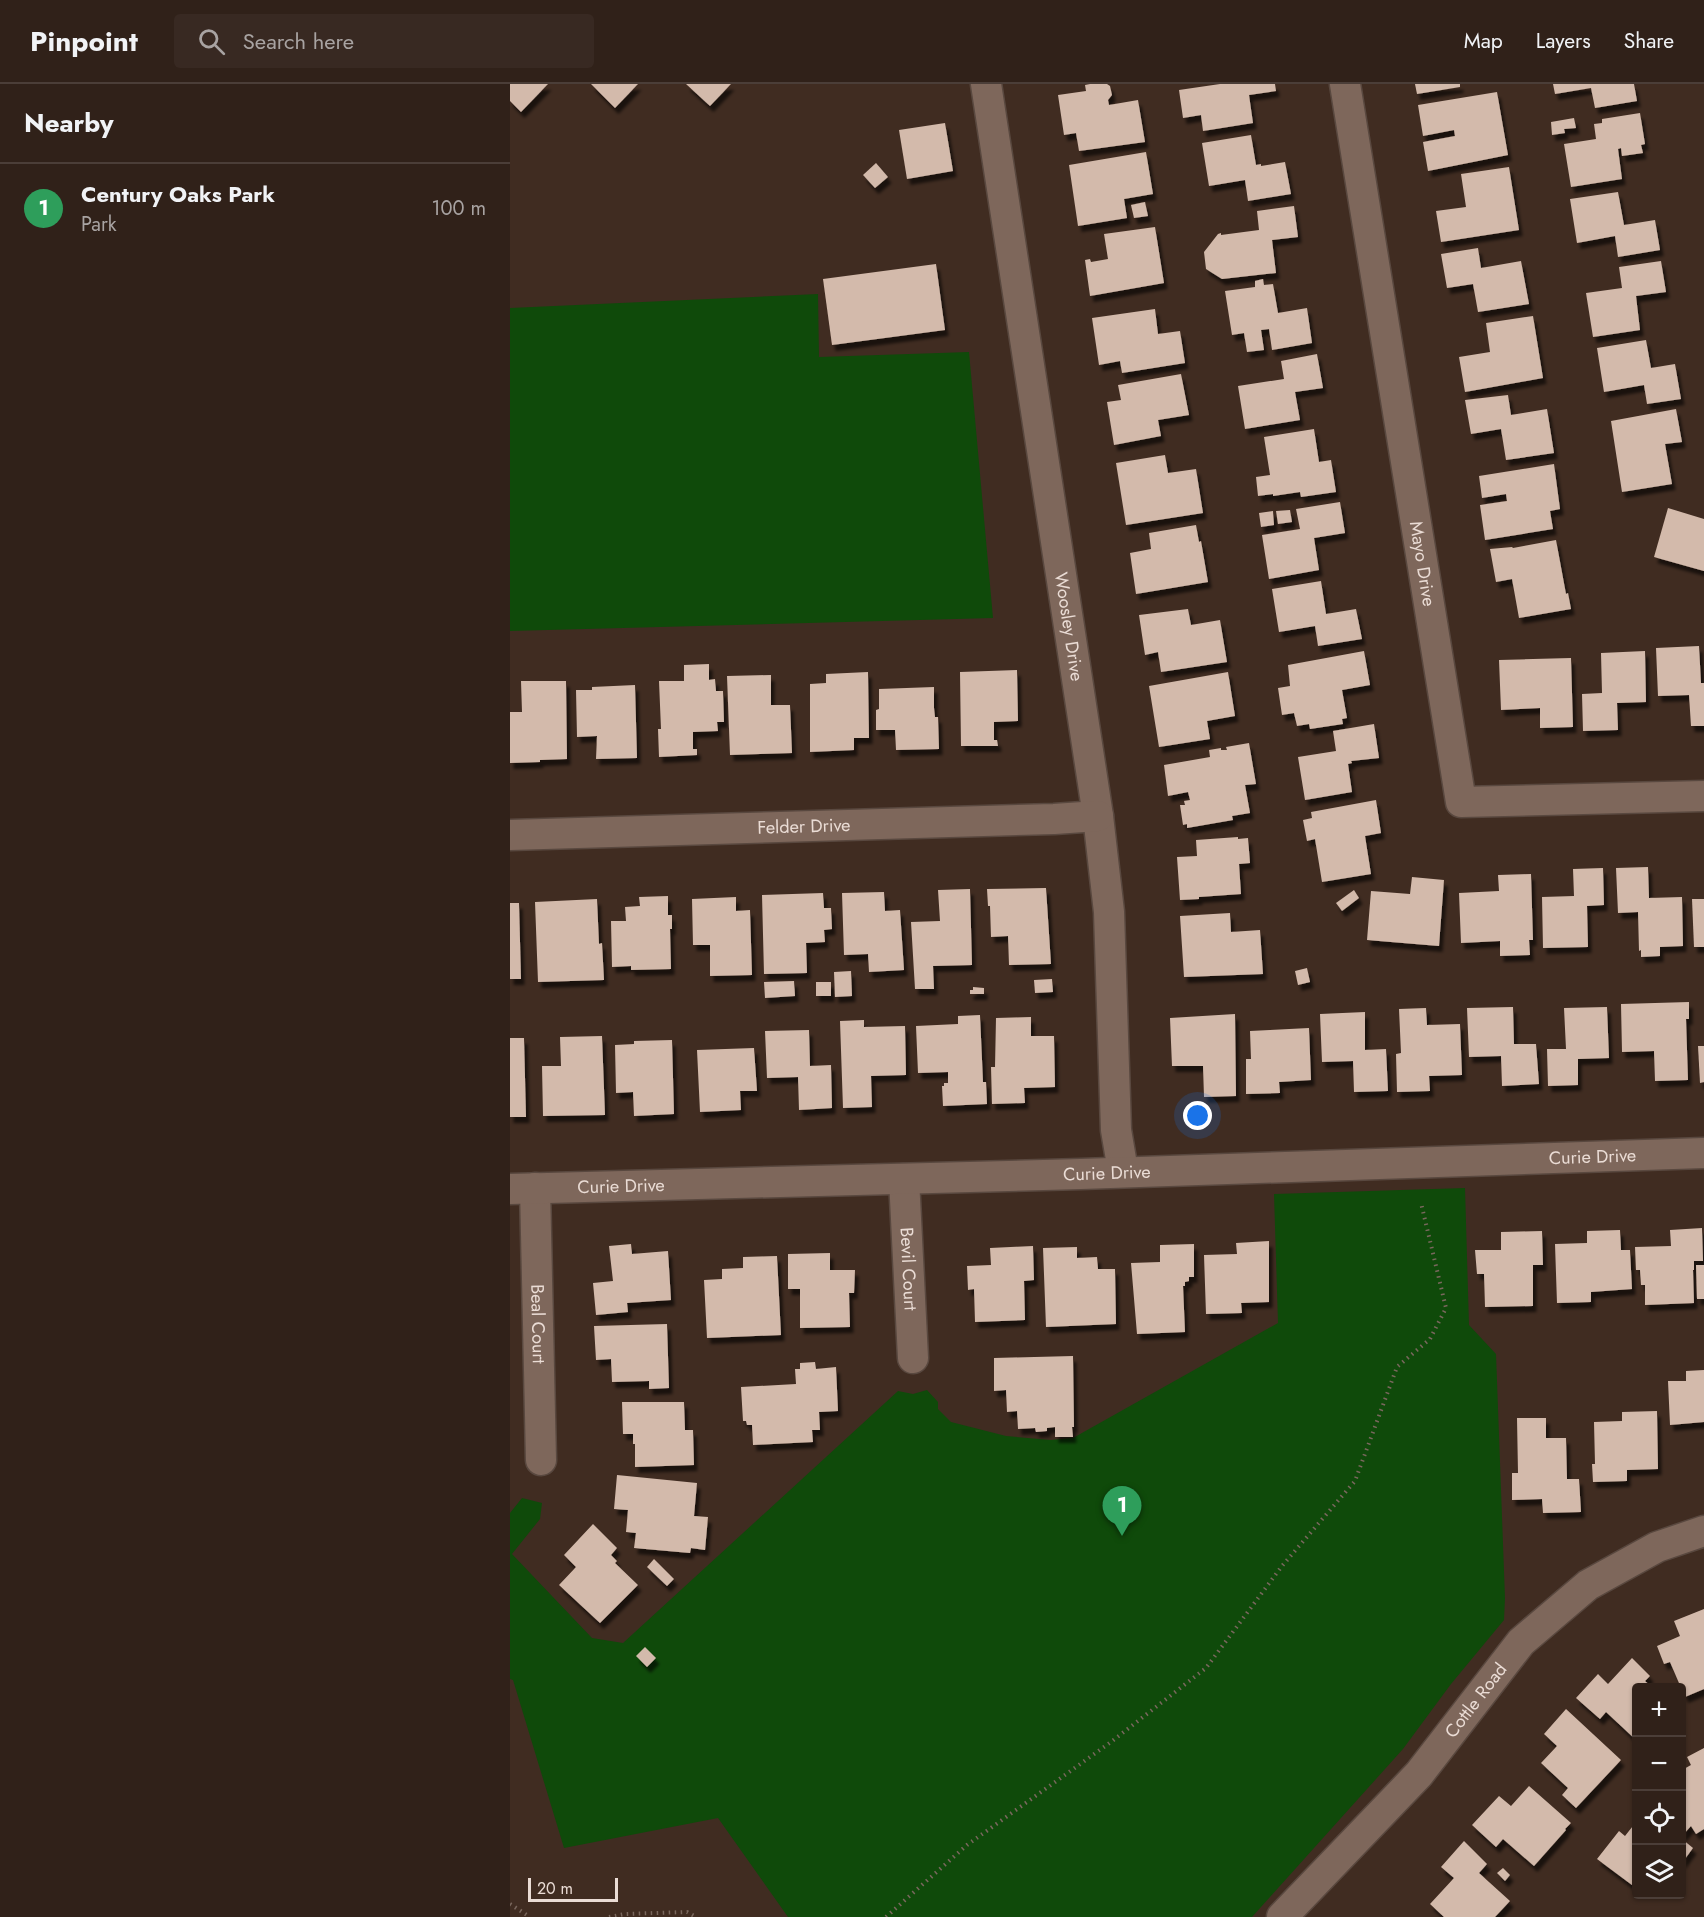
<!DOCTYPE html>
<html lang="en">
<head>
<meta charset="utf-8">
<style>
	:root { --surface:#302119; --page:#382922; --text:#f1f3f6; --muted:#a8a3a2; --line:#4b3e38; --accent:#bfa8f4 }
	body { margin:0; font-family:Jost,sans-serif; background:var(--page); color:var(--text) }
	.controls { position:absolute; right:18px; bottom:18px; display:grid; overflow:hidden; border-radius:6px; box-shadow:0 2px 4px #0004 }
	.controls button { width:54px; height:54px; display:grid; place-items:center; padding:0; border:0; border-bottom:2px solid var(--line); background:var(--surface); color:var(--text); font:30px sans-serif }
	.scale { position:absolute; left:18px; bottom:15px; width:90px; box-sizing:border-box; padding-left:6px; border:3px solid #eadcd5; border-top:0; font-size:16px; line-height:21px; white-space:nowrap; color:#eadcd5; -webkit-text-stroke:4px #402c21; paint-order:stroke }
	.you { position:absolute; left:688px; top:1032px; width:21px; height:21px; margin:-15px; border:4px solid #fff; border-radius:50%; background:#1a73e8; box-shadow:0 0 0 9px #1a73e833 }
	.badge { display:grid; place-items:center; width:39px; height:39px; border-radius:50%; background:var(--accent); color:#fff; font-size:20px; font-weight:700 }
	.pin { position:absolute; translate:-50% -50px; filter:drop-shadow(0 2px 3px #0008) }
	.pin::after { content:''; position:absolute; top:32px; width:21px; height:18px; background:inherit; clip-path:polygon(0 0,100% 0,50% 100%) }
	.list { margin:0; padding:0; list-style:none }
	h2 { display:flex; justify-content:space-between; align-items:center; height:78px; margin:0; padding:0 24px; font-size:26px }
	h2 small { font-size:20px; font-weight:400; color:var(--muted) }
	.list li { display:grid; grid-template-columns:39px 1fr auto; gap:18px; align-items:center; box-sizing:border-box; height:90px; padding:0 24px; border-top:2px solid var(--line) }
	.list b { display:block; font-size:22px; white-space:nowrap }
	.list p { margin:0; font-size:20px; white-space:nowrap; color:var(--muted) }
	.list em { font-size:20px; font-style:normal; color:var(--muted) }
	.icon { flex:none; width:33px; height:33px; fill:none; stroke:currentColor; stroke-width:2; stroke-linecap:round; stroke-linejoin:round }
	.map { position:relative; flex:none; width:1194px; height:1833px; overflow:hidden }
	header { display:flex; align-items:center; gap:36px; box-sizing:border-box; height:84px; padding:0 30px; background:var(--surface); border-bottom:2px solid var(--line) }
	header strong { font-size:28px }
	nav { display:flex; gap:33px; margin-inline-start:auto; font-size:21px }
	.search { width:420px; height:54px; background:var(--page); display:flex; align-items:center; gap:15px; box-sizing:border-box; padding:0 21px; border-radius:6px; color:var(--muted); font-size:22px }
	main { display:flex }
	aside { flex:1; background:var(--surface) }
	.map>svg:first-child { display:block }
</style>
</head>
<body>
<header>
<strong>Pinpoint</strong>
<div class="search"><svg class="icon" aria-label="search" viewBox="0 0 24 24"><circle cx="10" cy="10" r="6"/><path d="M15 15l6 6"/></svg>Search here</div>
<nav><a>Map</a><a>Layers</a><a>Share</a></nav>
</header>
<main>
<aside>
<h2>Nearby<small></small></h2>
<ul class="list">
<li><span class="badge" style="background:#2e9e5b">1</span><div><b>Century Oaks Park</b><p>Park</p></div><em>100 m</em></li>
</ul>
</aside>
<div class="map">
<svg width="1194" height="1833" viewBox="0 0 1194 1833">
	<defs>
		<filter id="shadow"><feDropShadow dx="3.5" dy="6" stdDeviation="1.5" flood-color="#0009"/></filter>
	</defs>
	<rect width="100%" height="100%" fill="#402c21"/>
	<g fill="#0f4a0a">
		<polygon points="308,210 309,273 459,268 483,534 0,547 0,224"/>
		<polygon points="955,1104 959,1241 986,1270 995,1514 994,1536 941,1600 893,1665 742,1833 278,1833 208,1734 54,1764 3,1596 0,1595 0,1429 12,1414 32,1419 30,1435 2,1470 82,1554 113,1559 388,1307 403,1310 417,1306 428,1318 428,1325 441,1338 496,1352 541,1356 563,1354 768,1239 764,1110"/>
	</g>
	<g fill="#d3baab" filter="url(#shadow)">
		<polygon points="0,0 38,0 11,28 0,17"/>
		<polygon points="81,0 128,0 105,24"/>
		<polygon points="176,0 221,0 200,22"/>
		<polygon points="580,0 597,0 600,2 602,11 598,16 599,21 628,16 635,58 569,67 566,49 554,51 548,11 576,7 575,1"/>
		<polygon points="710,0 765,0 766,7 739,11 743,39 693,47 691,31 673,34 669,6"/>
		<polygon points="905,0 950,0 950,3 907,10"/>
		<polygon points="1043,0 1124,0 1127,17 1085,24 1081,4 1045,10"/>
		<polygon points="987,8 998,71 918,87 913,58 945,52 944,46 913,52 908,21"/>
		<polygon points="1130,29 1135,60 1131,61 1133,69 1112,72 1111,64 1108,65 1112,95 1061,103 1054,60 1086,55 1084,40 1092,39 1092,35"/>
		<polygon points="1064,34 1066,44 1054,45 1055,49 1042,51 1041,38"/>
		<polygon points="435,39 443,87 397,95 389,46"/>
		<polygon points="741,51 746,81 751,80 751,82 775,78 781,110 738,117 735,96 699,102 692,59"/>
		<polygon points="636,68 643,110 614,115 617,134 568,142 559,81"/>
		<polygon points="366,79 378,93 365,104 353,91"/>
		<polygon points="999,83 1009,146 931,158 926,127 956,123 951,90"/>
		<polygon points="1108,108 1114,141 1145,136 1150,166 1108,173 1105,152 1067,159 1060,115"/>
		<polygon points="635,118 638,132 624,134 621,121"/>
		<polygon points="784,122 788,153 762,156 766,189 712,195 696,185 694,168 708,150 711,149 711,151 749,146 747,127"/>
		<polygon points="645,143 654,199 580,212 575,176 580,175 581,178 598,175 594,150"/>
		<polygon points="968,164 971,184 1011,177 1019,220 968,228 963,200 937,204 931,170"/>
		<polygon points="1151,177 1156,208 1126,212 1130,246 1083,253 1076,209 1112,204 1109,183"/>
		<polygon points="426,180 435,246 322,261 313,195"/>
		<polygon points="753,195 754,201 763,200 768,229 797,224 802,259 762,266 759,245 751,246 754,266 737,268 734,249 722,251 715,207 745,203 745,197"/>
		<polygon points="645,225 648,250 670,247 675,279 612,289 610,277 589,281 582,234"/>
		<polygon points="1023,232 1033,294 955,308 949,273 980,268 976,239"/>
		<polygon points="1136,256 1141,284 1165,280 1171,315 1137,320 1134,301 1094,308 1087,264"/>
		<polygon points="807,270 813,304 785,308 790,336 735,345 728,302 774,295 771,277"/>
		<polygon points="671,290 679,331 648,336 651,352 604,361 597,318 611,316 608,301"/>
		<polygon points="998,311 1001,331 1037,325 1044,369 996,376 991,345 961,350 955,316"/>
		<polygon points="1166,325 1172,358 1155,360 1162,400 1112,408 1101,337"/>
		<polygon points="804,345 809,378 821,376 826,408 791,413 790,408 763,412 763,410 748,412 746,393 760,391 754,353"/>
		<polygon points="655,371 658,389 686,385 693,429 616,441 606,379"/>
		<polygon points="1044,380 1050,425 1040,427 1043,445 975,456 970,421 997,417 996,410 972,414 969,392"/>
		<polygon points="830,418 835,449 804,454 809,486 759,495 752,451 790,445 786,425"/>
		<polygon points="1158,424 1194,435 1194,487 1144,473"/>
		<polygon points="780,426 782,438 768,440 766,427"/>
		<polygon points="763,427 764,441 751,443 749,429"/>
		<polygon points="686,441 689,458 691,457 698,498 626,510 620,469 641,465 639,449"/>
		<polygon points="1046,456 1056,510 1058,509 1061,525 1009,534 1002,495 986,498 980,465 1002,463 1003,464"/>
		<polygon points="811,497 816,530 846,525 852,555 808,562 805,542 769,548 762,505"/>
		<polygon points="678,525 681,541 710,536 717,578 651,588 648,568 635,571 629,531"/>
		<polygon points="1189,562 1191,599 1194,599 1194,642 1181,642 1179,611 1148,612 1146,564"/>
		<polygon points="854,567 860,601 832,606 837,634 832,635 833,640 800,645 799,640 787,642 784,629 772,631 768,604 780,602 778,581"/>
		<polygon points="1135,567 1136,618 1107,619 1108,646 1073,647 1072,610 1092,609 1091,569"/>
		<polygon points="1061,574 1063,643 1030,644 1030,624 991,626 989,576"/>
		<polygon points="199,580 199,596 205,595 206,607 213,607 214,638 207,638 208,647 183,648 183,665 187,665 187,671 149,673 148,645 151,645 149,597 174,597 174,581"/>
		<polygon points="507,586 508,637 484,638 484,656 487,656 488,662 451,662 450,588"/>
		<polygon points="358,588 359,654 344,654 344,666 300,668 300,600 316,599 316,590"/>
		<polygon points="718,588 725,632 697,637 700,655 649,663 639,602"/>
		<polygon points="261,591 261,621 280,621 282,669 220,671 217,592"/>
		<polygon points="11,597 56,597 57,675 30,676 30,678 0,679 0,628 12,628"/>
		<polygon points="125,601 127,674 86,675 87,652 67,653 66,606 82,606 82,603"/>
		<polygon points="424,603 424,624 425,633 428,633 429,665 386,666 385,646 366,646 366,626 369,625 369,605"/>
		<polygon points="864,640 869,674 841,677 842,679 838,680 842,708 795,716 788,673 826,667 823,647"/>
		<polygon points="739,659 746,700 735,701 740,729 722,732 723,736 677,744 677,740 673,741 670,721 675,721 674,717 680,716 678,708 658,712 654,681 700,673 699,666 711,664 711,666 717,666 716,663"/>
		<polygon points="866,716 871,749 855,752 861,790 812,798 805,755 797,757 793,736 802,734 801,728"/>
		<polygon points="728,753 728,755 738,754 740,779 729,780 731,810 689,813 689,815 670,816 667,773 687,772 686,756"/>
		<polygon points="1138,783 1139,814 1172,813 1173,862 1150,863 1150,872 1131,873 1131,866 1129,867 1128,828 1108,829 1106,784"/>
		<polygon points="1093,784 1094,821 1077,822 1078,863 1033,864 1032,813 1064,812 1063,785"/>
		<polygon points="1021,790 1023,856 1019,856 1020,871 990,872 990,857 951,859 949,809 989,807 988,791"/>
		<polygon points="902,793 934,796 929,862 857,856 861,807 900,810"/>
		<polygon points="536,804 541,880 499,881 498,852 481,853 480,822 478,822 477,805"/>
		<polygon points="460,805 462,881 423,882 424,905 405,905 401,838 430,837 428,806"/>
		<polygon points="844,806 849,814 832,827 826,819"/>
		<polygon points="374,808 375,827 390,826 394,886 359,888 358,870 334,871 332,809"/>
		<polygon points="313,809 314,824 321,824 322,845 314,846 315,858 296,859 297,889 254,890 252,811"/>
		<polygon points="158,812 158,831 162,831 162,845 160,845 161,885 121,886 121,882 102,883 101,837 116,837 115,823 130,822 129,813"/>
		<polygon points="226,813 226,827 240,826 242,891 200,892 200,861 183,861 182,815"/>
		<polygon points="87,815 89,860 92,859 94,896 28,898 25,818"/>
		<polygon points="1182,815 1194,815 1194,863 1184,863"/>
		<polygon points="0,819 9,819 11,895 0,895"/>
		<polygon points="720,829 721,848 750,846 753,890 674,893 670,832"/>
		<polygon points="797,884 800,898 788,901 785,887"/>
		<polygon points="341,887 342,912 325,913 324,888"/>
		<polygon points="542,895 543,908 525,909 524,896"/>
		<polygon points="284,897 285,912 255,914 254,898"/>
		<rect x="306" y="898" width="15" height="14"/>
		<polygon points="463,903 474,904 474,910 460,910 460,906 463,906"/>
		<polygon points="1179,918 1179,935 1176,935 1178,996 1145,997 1144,967 1112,968 1111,920"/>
		<polygon points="1003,923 1004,960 1026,960 1029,1000 992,1002 991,972 959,973 957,924"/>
		<polygon points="1097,923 1099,974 1068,975 1068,1001 1038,1002 1037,965 1056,965 1054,924"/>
		<polygon points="916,924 917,941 950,940 952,991 919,992 920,1007 887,1008 886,970 891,969 889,925"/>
		<polygon points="855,928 855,966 876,965 878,1007 844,1008 843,977 812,978 810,930"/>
		<polygon points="725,930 726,1012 694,1013 693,982 662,982 660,934"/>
		<polygon points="470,931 473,998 476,998 477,1020 433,1022 432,1002 434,1002 434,999 438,999 438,988 408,989 406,942 448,940 448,932"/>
		<polygon points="521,933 521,952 544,952 545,1003 514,1004 515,1019 482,1020 481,983 485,983 486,934"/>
		<polygon points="354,936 354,943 395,942 396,991 361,992 362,1023 333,1024 330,937"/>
		<polygon points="799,944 801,996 769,998 770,1009 736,1010 736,975 741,975 740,947"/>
		<polygon points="299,946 300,982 321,981 322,1024 289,1026 288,993 257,994 255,947"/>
		<polygon points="92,952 95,1031 33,1032 32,982 51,982 50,953"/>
		<polygon points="0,954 14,954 16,1033 0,1033"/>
		<polygon points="162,956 164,1030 124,1032 123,1008 106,1009 105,961 124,960 124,957"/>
		<polygon points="1188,962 1194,962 1194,998 1190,999"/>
		<polygon points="244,964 247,1007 230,1007 231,1026 190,1028 187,966"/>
		<polygon points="1192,1144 1193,1177 1184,1177 1184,1186 1183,1186 1184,1219 1135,1221 1135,1201 1131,1201 1130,1186 1126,1186 1125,1163 1161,1162 1160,1146"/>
		<polygon points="1110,1146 1111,1166 1120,1166 1122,1205 1081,1208 1081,1218 1047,1219 1045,1160 1077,1159 1077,1147"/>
		<polygon points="1032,1147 1033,1181 1023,1181 1023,1222 975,1223 974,1190 967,1190 965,1166 991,1166 991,1148"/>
		<polygon points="759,1157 759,1218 731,1219 732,1229 696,1230 694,1171 727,1170 726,1159"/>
		<polygon points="121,1160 122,1170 158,1167 161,1216 117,1219 118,1228 86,1231 83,1199 103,1197 99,1162"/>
		<polygon points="684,1160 684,1193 679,1193 679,1197 675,1198 675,1202 673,1202 675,1248 627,1250 621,1179 650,1178 650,1161"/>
		<polygon points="523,1162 524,1196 514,1197 515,1236 465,1238 464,1205 458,1206 457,1182 481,1181 480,1164"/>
		<polygon points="567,1163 567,1174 587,1173 588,1185 605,1185 606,1240 536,1243 533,1164"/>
		<polygon points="320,1169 320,1186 345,1186 344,1209 339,1209 340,1243 290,1244 290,1205 278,1205 278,1170"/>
		<polygon points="267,1172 271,1251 197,1254 194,1196 212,1195 212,1185 233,1184 233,1173"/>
		<polygon points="1186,1181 1194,1181 1194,1215 1187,1215"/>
		<polygon points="157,1240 159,1304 139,1305 139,1297 102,1298 101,1275 86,1276 84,1242"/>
		<polygon points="563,1272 564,1343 562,1343 563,1353 545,1353 545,1343 537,1344 537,1347 526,1348 525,1344 508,1345 507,1327 497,1328 496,1306 484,1307 484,1274"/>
		<polygon points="305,1278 306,1285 326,1283 328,1327 309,1328 310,1346 302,1346 303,1358 243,1361 242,1341 237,1341 236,1337 233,1337 231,1303 286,1300 285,1285 290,1285 290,1279"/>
		<polygon points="1194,1286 1194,1338 1160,1341 1158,1297 1176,1297 1176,1287"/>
		<polygon points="112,1318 174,1318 175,1346 183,1346 184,1381 125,1383 125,1360 123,1360 123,1350 113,1350"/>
		<polygon points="1147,1327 1148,1385 1117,1386 1117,1397 1083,1398 1082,1380 1085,1380 1084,1338 1112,1337 1112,1328"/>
		<polygon points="1007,1334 1036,1334 1036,1354 1056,1354 1057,1395 1069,1395 1071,1428 1033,1429 1032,1415 1002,1416 1002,1389 1008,1389"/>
		<polygon points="107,1391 187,1399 184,1432 198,1433 195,1466 181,1464 180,1469 124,1464 126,1449 116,1448 118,1426 104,1425"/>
		<polygon points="83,1440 107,1464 101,1471 107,1477 105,1479 128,1501 90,1539 49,1501 66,1483 54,1471"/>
		<polygon points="144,1475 164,1495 157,1502 137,1483"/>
		<polygon points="1194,1525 1194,1605 1175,1613 1160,1578 1154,1580 1147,1562 1170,1552 1164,1537"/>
		<polygon points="135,1563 146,1574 137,1583 126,1572"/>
		<polygon points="1122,1574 1140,1592 1135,1597 1143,1604 1126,1604 1126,1656 1096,1628 1090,1635 1066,1614 1088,1590 1098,1600"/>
		<polygon points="1056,1625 1111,1676 1066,1724 1052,1711 1058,1704 1031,1679 1047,1662 1034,1650"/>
		<polygon points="1194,1664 1194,1745 1186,1750 1181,1742 1172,1752 1172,1686 1181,1681 1177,1673"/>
		<polygon points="1019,1702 1061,1739 1055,1745 1056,1746 1024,1782 993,1755 986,1763 962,1741 989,1712 1001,1722"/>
		<polygon points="1126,1738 1126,1804 1087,1775 1109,1747 1115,1752"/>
		<polygon points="1172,1755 1183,1764 1172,1779"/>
		<polygon points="954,1757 977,1780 969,1789 1000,1817 985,1833 934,1833 920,1820 944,1794 931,1783"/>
		<polygon points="993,1784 1000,1791 995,1797 987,1789"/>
	</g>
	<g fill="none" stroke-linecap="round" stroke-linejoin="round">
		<g stroke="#59483f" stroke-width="33">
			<g id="minor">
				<path id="s1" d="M476,0L588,732L599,828L606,1046L613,1087"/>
				<path id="s2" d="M835,0L951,718L1194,712"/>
				<path id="s3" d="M0,751L544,735L588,732"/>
				<path id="s4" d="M394,1095L403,1274"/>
				<path id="s5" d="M25,1104L31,1376"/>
				<path id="s6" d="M0,1105L571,1090L1194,1069"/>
				<path id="s7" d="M772,1833L909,1690L1011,1558L1078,1501L1147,1463L1194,1447"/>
			</g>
		</g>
		<g stroke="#79675d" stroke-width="4" stroke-dasharray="1.5 4.5" stroke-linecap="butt">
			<polyline points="0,1820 20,1833"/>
			<polyline points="99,1833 115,1830 177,1828 186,1833"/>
			<polyline points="376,1833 457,1761 601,1658 696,1584 772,1482 845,1397 887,1283 920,1255 936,1224 911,1119"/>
		</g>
		<use href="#minor" stroke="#7e675b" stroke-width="30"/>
	</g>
	<g text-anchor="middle" stroke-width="6" stroke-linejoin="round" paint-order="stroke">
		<g font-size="18" fill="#eadcd5" stroke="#402c21">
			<text dy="6" stroke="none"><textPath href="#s2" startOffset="486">Mayo Drive</textPath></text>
			<text dy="6" stroke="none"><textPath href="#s1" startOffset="549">Woosley Drive</textPath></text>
			<text dy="6" stroke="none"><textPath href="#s3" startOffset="294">Felder Drive</textPath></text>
			<text dy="6" stroke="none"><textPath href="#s6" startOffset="1083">Curie Drive</textPath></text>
			<text dy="6" stroke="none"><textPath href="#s6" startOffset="597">Curie Drive</textPath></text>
			<text dy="6" stroke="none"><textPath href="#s6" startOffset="111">Curie Drive</textPath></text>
			<text dy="6" stroke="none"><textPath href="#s4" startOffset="90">Bevil Court</textPath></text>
			<text dy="6" stroke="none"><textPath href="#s5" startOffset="136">Beal Court</textPath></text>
			<text dy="6" stroke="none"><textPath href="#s7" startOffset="291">Cottle Road</textPath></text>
		</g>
	</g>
</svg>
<div class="controls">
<button>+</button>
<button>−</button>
<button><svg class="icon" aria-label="locate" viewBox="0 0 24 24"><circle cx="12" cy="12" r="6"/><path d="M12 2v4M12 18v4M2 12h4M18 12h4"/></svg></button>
<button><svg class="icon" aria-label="layers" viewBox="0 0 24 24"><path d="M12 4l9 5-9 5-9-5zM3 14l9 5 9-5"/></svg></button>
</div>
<div class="scale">20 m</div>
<div class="you"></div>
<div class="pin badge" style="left:612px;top:1452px;background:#2e9e5b">1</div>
</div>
</main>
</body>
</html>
